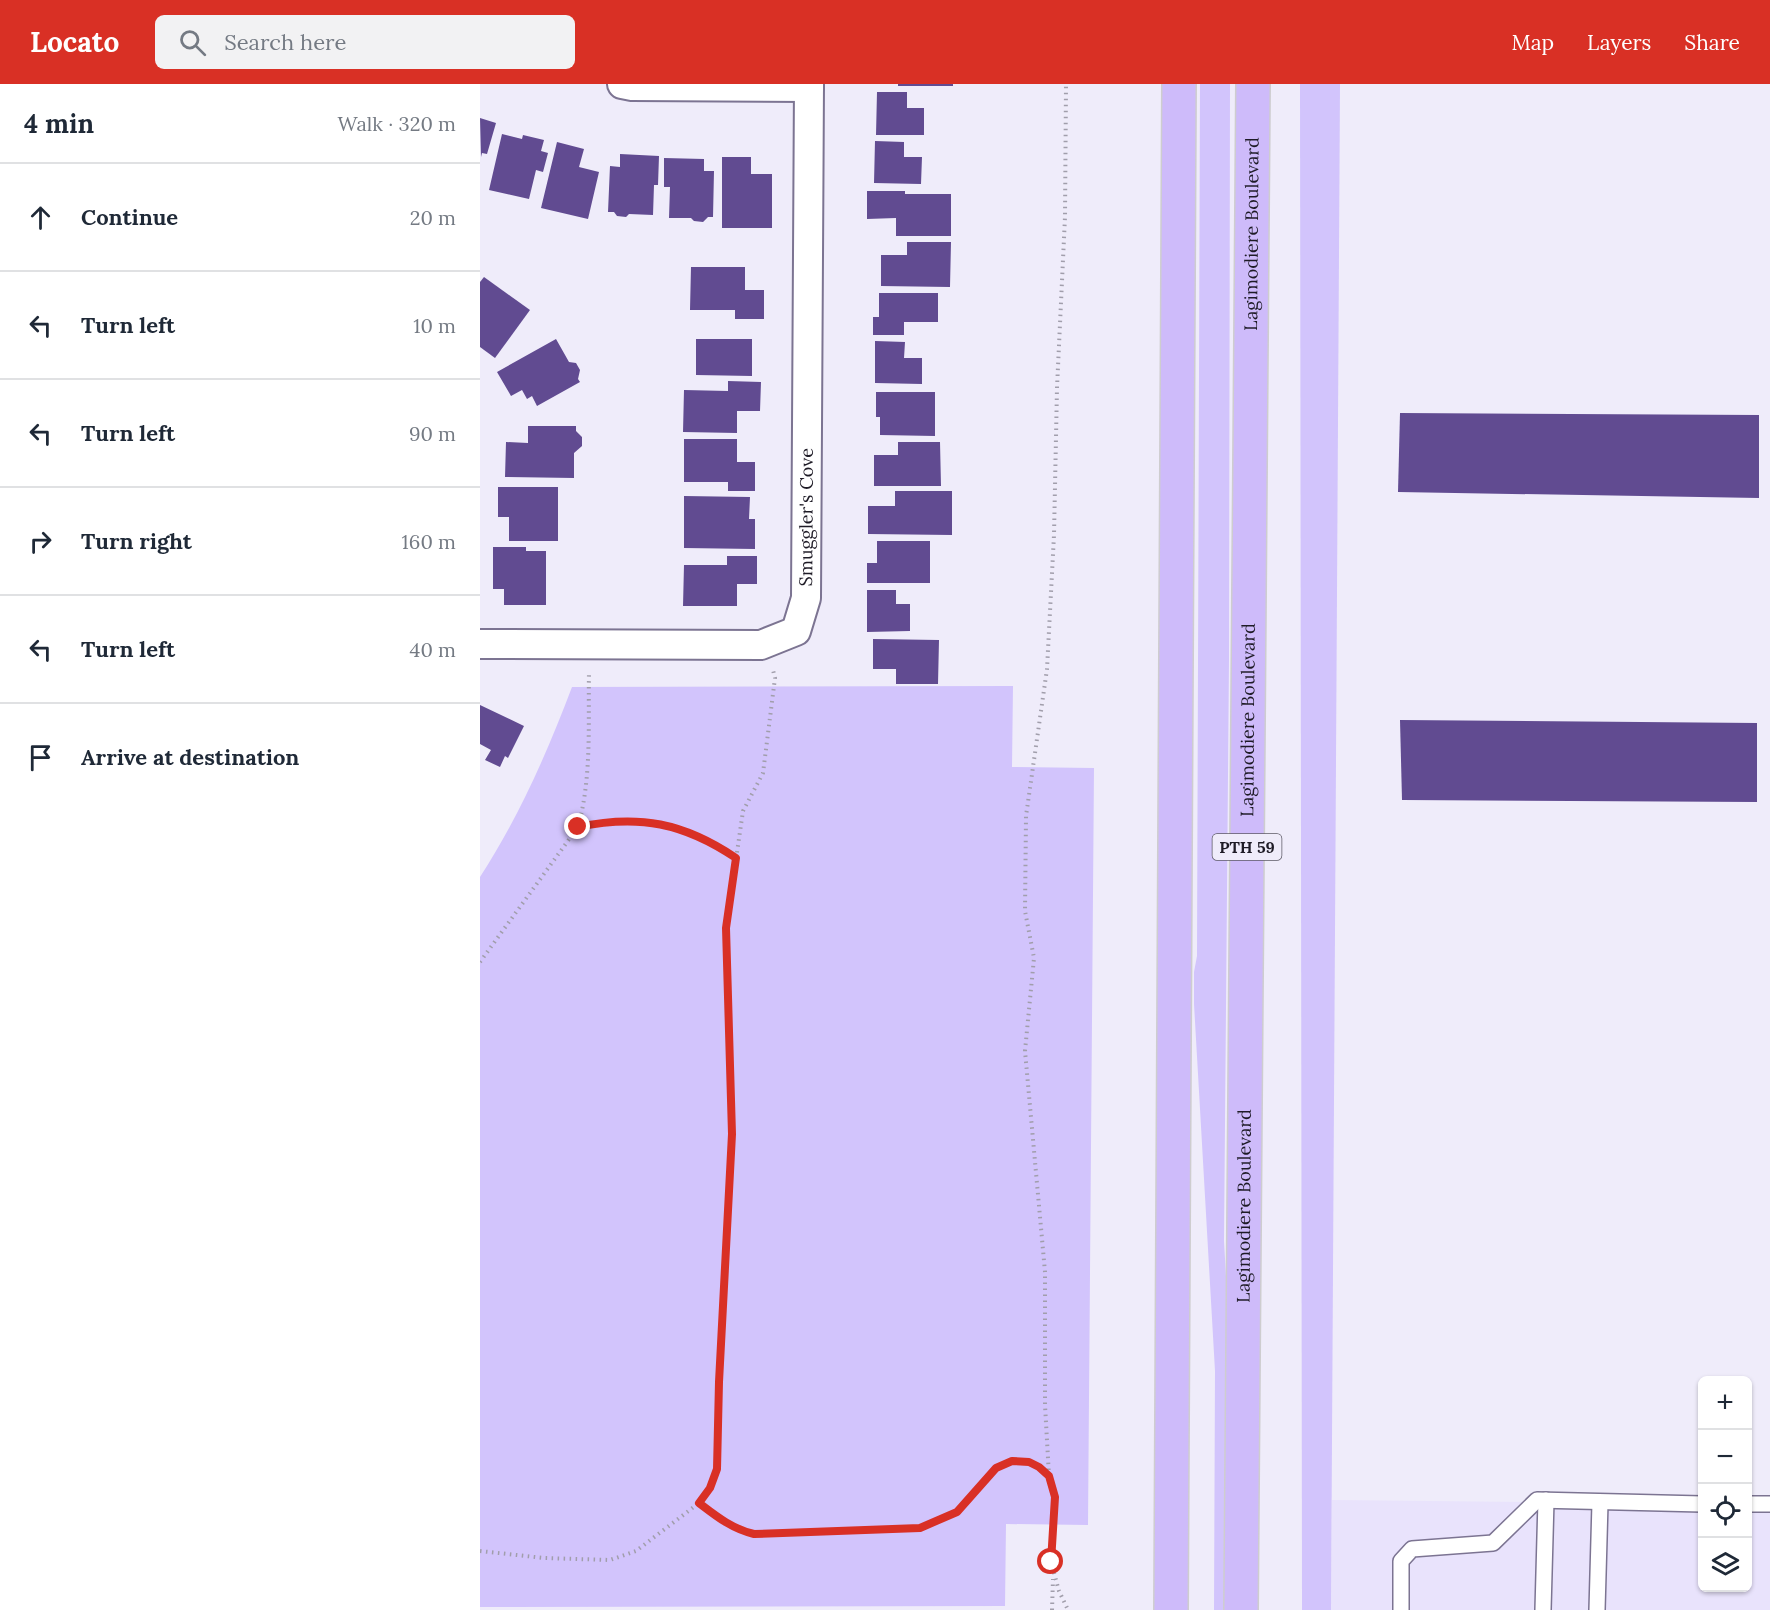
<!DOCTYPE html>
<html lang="en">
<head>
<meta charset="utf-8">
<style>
	:root { --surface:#fff; --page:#f2f2f3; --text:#1f2937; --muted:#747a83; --line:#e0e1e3; --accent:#d93025 }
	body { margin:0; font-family:Lora,serif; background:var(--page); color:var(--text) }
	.controls { position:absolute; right:18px; bottom:18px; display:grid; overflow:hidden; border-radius:9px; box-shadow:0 2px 4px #0004 }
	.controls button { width:54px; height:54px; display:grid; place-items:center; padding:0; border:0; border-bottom:2px solid var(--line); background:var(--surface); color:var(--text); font:30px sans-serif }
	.stop { position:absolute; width:18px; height:18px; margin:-14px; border:4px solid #d93025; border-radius:50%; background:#fff }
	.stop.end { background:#d93025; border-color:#fff; box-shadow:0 2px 6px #0008 }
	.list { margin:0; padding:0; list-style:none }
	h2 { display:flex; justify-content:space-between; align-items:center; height:78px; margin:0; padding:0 24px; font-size:26px }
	h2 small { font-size:20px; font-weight:400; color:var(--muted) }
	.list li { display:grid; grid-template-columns:39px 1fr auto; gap:18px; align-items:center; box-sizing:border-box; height:108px; padding:0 24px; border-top:2px solid var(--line) }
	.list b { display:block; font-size:22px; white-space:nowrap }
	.list em { font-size:20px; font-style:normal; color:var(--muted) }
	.icon { flex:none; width:33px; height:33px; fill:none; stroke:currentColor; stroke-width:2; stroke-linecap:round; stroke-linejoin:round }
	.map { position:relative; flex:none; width:1290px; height:1526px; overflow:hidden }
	header { display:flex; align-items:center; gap:36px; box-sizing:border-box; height:84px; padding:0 30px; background:var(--accent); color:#fff }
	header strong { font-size:28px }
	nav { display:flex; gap:33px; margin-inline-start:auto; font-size:21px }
	.search { width:420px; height:54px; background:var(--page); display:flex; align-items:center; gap:15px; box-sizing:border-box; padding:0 21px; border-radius:9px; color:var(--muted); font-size:22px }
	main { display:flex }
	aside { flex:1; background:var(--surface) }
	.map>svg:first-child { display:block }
</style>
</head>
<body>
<header>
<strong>Locato</strong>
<div class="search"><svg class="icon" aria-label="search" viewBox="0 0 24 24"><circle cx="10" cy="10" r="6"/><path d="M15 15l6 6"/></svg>Search here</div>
<nav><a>Map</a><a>Layers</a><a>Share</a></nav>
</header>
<main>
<aside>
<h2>4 min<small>Walk · 320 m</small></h2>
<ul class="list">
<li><svg class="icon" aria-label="ahead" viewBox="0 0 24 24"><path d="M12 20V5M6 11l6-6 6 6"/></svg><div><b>Continue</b></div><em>20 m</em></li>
<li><svg class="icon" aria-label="left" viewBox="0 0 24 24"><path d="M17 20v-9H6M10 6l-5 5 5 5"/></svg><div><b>Turn left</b></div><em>10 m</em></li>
<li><svg class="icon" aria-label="left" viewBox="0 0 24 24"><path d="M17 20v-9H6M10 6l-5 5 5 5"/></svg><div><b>Turn left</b></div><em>90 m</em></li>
<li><svg class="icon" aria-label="right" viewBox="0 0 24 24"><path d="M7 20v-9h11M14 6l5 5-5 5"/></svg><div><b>Turn right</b></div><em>160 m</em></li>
<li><svg class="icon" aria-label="left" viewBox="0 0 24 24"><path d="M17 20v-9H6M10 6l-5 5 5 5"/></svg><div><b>Turn left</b></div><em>40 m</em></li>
<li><svg class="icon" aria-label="arrive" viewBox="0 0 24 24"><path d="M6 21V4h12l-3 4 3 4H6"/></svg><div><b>Arrive at destination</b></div></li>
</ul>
</aside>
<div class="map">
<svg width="1290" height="1526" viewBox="0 0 1290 1526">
	<rect width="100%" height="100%" fill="#efecfa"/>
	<polygon fill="#e9e3fc" points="852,1416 1222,1420 1222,1504 1268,1504 1268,1420 1290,1420 1290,1526 851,1526"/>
	<g fill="#d2c4fc">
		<polygon points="720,0 750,0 749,575 744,1157 747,1210 744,1526 734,1526 735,1287 714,920 714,888 717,872"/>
		<polygon points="820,0 860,0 851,1526 822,1526"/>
		<path d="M533,602L532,683L614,684L608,1441L526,1440L525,1522L0,1523V793C39,733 67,669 92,603Z"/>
	</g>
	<g fill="#614b91">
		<rect x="418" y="0" width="55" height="2"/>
		<polygon points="397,8 427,8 427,24 444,24 444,51 396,51"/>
		<polygon points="0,34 16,39 7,70 2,69 1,73"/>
		<polygon points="22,50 42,55 43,51 64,56 61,67 68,69 63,88 56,86 49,115 9,106"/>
		<polygon points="395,57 424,58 424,73 442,73 441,100 394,99"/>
		<polygon points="77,58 104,65 99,83 119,88 108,135 61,124"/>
		<polygon points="140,70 179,72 178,101 174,101 173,131 149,130 146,133 137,132 134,128 128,128 130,82 140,83"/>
		<polygon points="242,73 271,73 271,90 292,90 292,144 242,144"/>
		<polygon points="184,74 224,75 224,87 234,87 233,133 228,133 223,138 214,137 211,134 189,134 190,103 184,103"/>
		<polygon points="387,107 425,107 425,110 471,110 471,152 416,152 416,134 387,135"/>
		<polygon points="427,158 471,158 470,203 401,202 401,171 427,171"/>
		<polygon points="211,183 265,183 265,206 284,206 284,235 255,235 255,226 210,226"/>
		<polygon points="4,193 50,226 15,274 0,263 0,198"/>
		<polygon points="399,209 458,209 458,238 424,238 424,251 393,251 393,233 399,233"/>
		<polygon points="76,255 89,278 96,279 100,286 98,295 100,298 57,322 52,312 47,315 42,306 31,312 17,288"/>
		<polygon points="216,255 272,255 272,292 216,291"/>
		<polygon points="395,257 425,258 424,274 442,274 442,300 395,299"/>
		<polygon points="248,297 281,298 280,327 257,327 257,349 203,348 204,306 248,307"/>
		<polygon points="396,308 455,308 455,352 400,351 400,333 396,333"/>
		<polygon points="920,329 1279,331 1279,414 918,408"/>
		<polygon points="48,342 96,342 96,347 102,353 102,362 94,369 94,394 25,393 26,358 48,359"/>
		<polygon points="204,355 257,355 257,378 275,378 275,407 248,407 248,398 204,398"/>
		<polygon points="418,358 460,358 461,402 394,402 394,371 418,371"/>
		<polygon points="18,403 78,403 78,457 29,457 29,433 18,433"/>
		<polygon points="415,407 472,407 472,451 388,450 388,422 415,422"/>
		<polygon points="204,412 270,413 269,435 275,435 275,465 204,464"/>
		<polygon points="397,457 450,457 450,499 387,499 387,479 397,479"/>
		<polygon points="13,463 46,463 46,467 66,467 66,521 24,521 24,505 13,505"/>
		<polygon points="247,472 277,472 277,500 257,500 257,522 203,522 204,481 247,481"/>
		<polygon points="387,506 416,506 416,520 430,520 430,547 387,548"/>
		<polygon points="393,555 459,556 458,600 416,600 416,585 393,585"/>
		<polygon points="0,621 44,642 28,674 25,672 20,683 5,676 11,666 0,660"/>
		<polygon points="920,636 1277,639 1277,718 922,716"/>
	</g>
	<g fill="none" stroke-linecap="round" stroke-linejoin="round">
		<g stroke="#7c7492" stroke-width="18">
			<g id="service">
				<polyline points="1268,1420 1290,1420"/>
				<polyline points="921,1526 921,1477 932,1465 1013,1459 1057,1416 1222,1420"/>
				<polyline points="1063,1526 1066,1416"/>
				<polyline points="1117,1526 1120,1419"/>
			</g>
		</g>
		<g stroke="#7c7492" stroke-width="32">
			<g id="minor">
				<polyline points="142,0 152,2 329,3"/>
				<path id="s1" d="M0,560L281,561L316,547L326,514L329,0"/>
			</g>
		</g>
		<g stroke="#cecdcf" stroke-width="36">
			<g id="primary">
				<polyline points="691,1526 699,0"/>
				<path id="s2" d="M761,1526L773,0"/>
			</g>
		</g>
		<g stroke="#a19eab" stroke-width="4" stroke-dasharray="1.5 4.5" stroke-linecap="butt">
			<path d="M98,743C159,730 205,740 256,774"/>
			<path d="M0,878L98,743C112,693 108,639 109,588"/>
			<polyline points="569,1392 565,1321 565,1188 545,967 554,874 545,827 546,732 567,585 574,451 577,304 585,133 586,0"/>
			<path d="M219,1419C236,1432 252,1445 274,1450L440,1444L477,1428L516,1384L532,1377L549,1378L559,1383L569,1392L575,1413L571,1478L579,1507L588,1526"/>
			<polyline points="0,1467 64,1474 130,1476 156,1467 219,1419 230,1404 238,1385 239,1298 252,1050 246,844 263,727 283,689 295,594 293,586"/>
			<polyline points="572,1526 573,1495"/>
		</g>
		<use href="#service" stroke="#fff" stroke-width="15"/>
		<use href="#minor" stroke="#fff" stroke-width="28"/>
		<use href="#primary" stroke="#cebbfa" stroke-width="33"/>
	</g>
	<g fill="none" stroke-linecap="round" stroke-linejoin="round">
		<path stroke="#d93025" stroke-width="8" d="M98,743C159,730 204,739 256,774L246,844L252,1050L239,1298L237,1385L230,1404L219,1419C236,1432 252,1445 274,1450L440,1444L477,1428L516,1384L532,1377L549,1378L559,1383L569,1392L575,1413L571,1478"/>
	</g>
	<g text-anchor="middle" stroke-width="6" stroke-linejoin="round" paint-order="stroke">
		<rect fill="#efecfa" stroke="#5d5a66" stroke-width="1.5" x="732.5" y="750" width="69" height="26" rx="4.5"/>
		<g font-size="16" font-weight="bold" fill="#1e1b26">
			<text x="767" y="769">PTH 59</text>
		</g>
		<g font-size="18" fill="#1e1b26" stroke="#efecfa">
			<text dy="6" stroke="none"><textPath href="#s2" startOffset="1376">Lagimodiere Boulevard</textPath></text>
			<text dy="6" stroke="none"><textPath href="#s1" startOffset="434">Smuggler's Cove</textPath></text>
			<text dy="6" stroke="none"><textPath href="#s2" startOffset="890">Lagimodiere Boulevard</textPath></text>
			<text dy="6" stroke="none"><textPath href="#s2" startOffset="404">Lagimodiere Boulevard</textPath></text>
		</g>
	</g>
</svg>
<div class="controls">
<button>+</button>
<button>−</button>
<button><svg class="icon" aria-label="locate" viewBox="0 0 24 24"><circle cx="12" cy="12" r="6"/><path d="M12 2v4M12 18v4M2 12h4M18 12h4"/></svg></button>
<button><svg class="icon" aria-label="layers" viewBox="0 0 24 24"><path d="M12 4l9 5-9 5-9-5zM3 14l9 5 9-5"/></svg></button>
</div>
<div class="stop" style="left:571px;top:1478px"></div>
<div class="stop end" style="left:98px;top:743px"></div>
</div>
</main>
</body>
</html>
